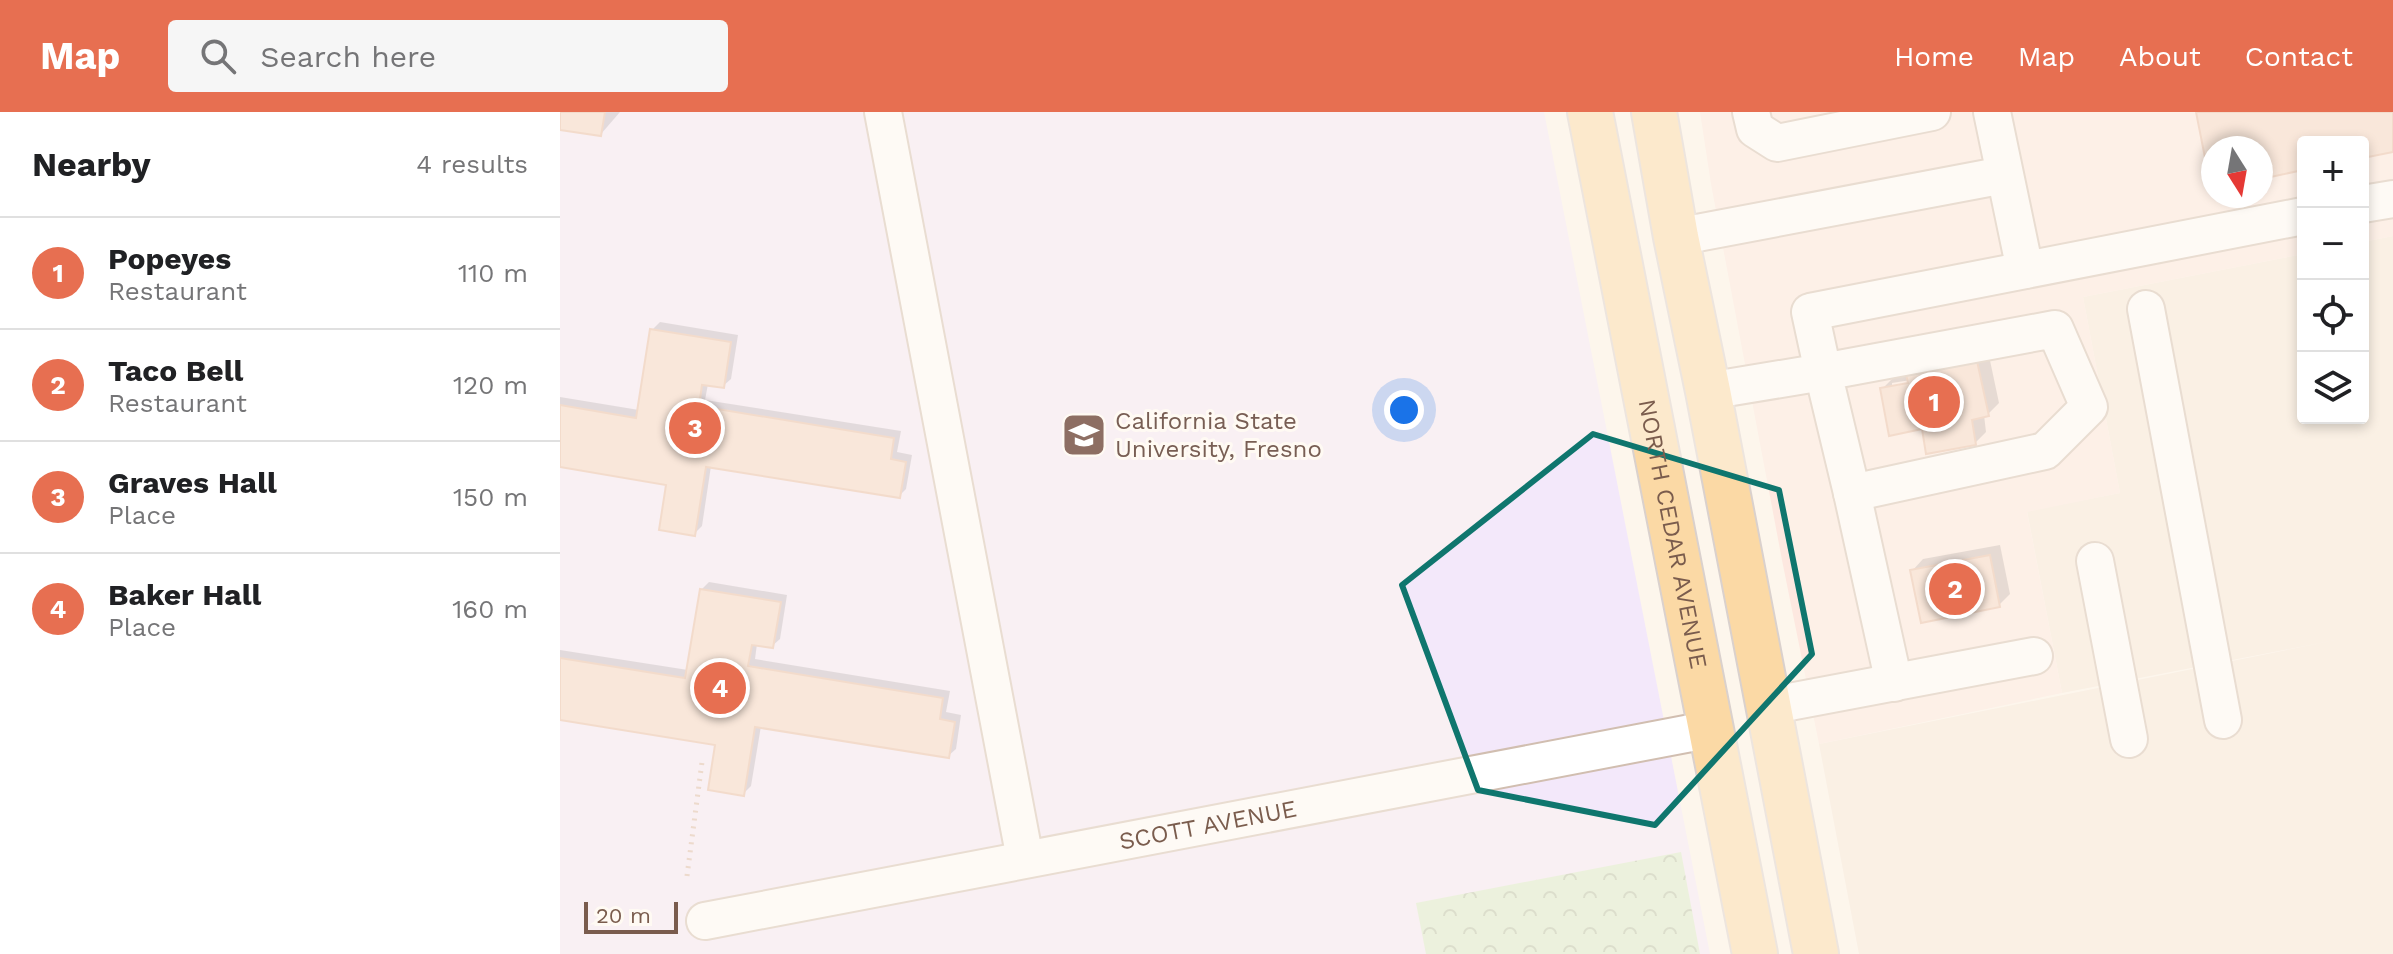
<!DOCTYPE html>
<html lang="en">
<head>
<meta charset="utf-8">
<style>
	:root { --surface:#fff; --page:#f6f6f6; --text:#202124; --muted:#757577; --line:#e0e0e0; --accent:#e76f51 }
	body { margin:0; font-family:"Work Sans",sans-serif; background:var(--page); color:var(--text) }
	.controls { position:absolute; right:24px; top:24px; display:grid; overflow:hidden; border-radius:8px; box-shadow:0 4px 12px #0003 }
	.controls button { width:72px; height:72px; display:grid; place-items:center; padding:0; border:0; border-bottom:2px solid var(--line); background:var(--surface); color:var(--text); font:40px sans-serif }
	.compass { position:absolute; left:1641px; top:24px; width:72px; height:72px; border-radius:50%; background:var(--surface); box-shadow:0 4px 12px #0003; rotate:169deg }
	.scale { position:absolute; left:24px; bottom:20px; width:94px; box-sizing:border-box; padding-left:8px; border:4px solid #7a5c4d; border-top:0; font-size:22px; line-height:28px; white-space:nowrap; color:#7a5c4d; -webkit-text-stroke:6px #fffaf3; paint-order:stroke }
	.you { position:absolute; left:844px; top:298px; width:28px; height:28px; margin:-20px; border:6px solid #fff; border-radius:50%; background:#1a73e8; box-shadow:0 0 0 12px #1a73e833 }
	.badge { display:grid; place-items:center; width:52px; height:52px; border-radius:50%; background:var(--accent); color:#fff; font-size:26px; font-weight:700 }
	.pin { position:absolute; translate:-50% -50%; border:4px solid #fff; box-shadow:0 2px 8px #0006 }
	.list { margin:0; padding:0; list-style:none }
	h2 { display:flex; justify-content:space-between; align-items:center; height:104px; margin:0; padding:0 32px; font-size:34px }
	h2 small { font-size:26px; font-weight:400; color:var(--muted) }
	.list li { display:grid; grid-template-columns:52px 1fr auto; gap:24px; align-items:center; box-sizing:border-box; height:112px; padding:0 32px; border-top:2px solid var(--line) }
	.list b { display:block; font-size:30px; white-space:nowrap }
	.list p { margin:0; font-size:26px; white-space:nowrap; color:var(--muted) }
	.list em { font-size:26px; font-style:normal; color:var(--muted) }
	.icon { flex:none; width:44px; height:44px; fill:none; stroke:currentColor; stroke-width:2; stroke-linecap:round; stroke-linejoin:round }
	.map { position:relative; flex:none; width:1833px; height:842px; overflow:hidden }
	header { display:flex; align-items:center; gap:48px; box-sizing:border-box; height:112px; padding:0 40px; background:var(--accent); color:#fff }
	header strong { font-size:38px }
	nav { display:flex; gap:44px; margin-inline-start:auto; font-size:28px }
	.search { width:560px; height:72px; background:var(--page); display:flex; align-items:center; gap:20px; box-sizing:border-box; padding:0 28px; border-radius:8px; color:var(--muted); font-size:30px }
	main { display:flex }
	aside { flex:1; background:var(--surface) }
	.map>svg:first-child { display:block }
</style>
</head>
<body>
<header>
<strong>Map</strong>
<div class="search"><svg class="icon" aria-label="search" viewBox="0 0 24 24"><circle cx="10" cy="10" r="6"/><path d="M15 15l6 6"/></svg>Search here</div>
<nav><a>Home</a><a>Map</a><a>About</a><a>Contact</a></nav>
</header>
<main>
<aside>
<h2>Nearby<small>4 results</small></h2>
<ul class="list">
<li><span class="badge">1</span><div><b>Popeyes</b><p>Restaurant</p></div><em>110 m</em></li>
<li><span class="badge">2</span><div><b>Taco Bell</b><p>Restaurant</p></div><em>120 m</em></li>
<li><span class="badge">3</span><div><b>Graves Hall</b><p>Place</p></div><em>150 m</em></li>
<li><span class="badge">4</span><div><b>Baker Hall</b><p>Place</p></div><em>160 m</em></li>
</ul>
</aside>
<div class="map">
<svg width="1833" height="842" viewBox="0 0 1833 842">
	<defs>
		<pattern id="forest-crowns" width="20" height="18" patternUnits="userSpaceOnUse" patternTransform="scale(2)"><rect width="20" height="18" fill="#d8ecc9"/><path d="M2 6a3 3 0 1 1 6 0M12 15a3 3 0 1 1 6 0" fill="none" stroke="#b4c2a5"/></pattern>
	</defs>
	<rect width="100%" height="100%" fill="#fdf6ec"/>
	<polygon fill="#f5e8da" points="1833,124 1833,842 1299,842 1259,632 1781,527 1502,581 1467,399 1560,381 1523,185 1743,142 1743,306 1803,306 1803,130"/>
	<path fill="#fde8e0" fill-rule="evenodd" d="M1140,0H1833V124L1803,130V30H1743V142L1523,185L1560,381L1467,400L1502,581L1259,632L1222,448L1151,72ZM1653,36H1701V84H1653Z"/>
	<polygon fill="#f3e8fa" points="0,0 984,0 1150,842 0,842"/>
	<polygon fill="url(#forest-crowns)" points="1121,740 1140,842 866,842 856,791"/>
	<g fill="#0003" fill-rule="evenodd">
		<polygon points="0,0 60,0 41,22 0,16"/>
		<polygon points="100,210 178,223 171,267 163,274 148,272 145,288 341,319 337,340 352,343 346,377 339,384 151,354 142,414 134,422 108,371 0,353 0,285 79,298 92,218"/>
		<path d="M1428,239L1439,291L1428,302L1424,303L1426,320L1415,331L1364,315L1322,277L1334,265ZM1357,267L1358,271L1332,276V271Z"/>
		<polygon points="1440,433 1450,482 1439,493 1352,459 1363,447"/>
		<polygon points="149,470 227,483 220,527 212,534 197,532 195,547 390,579 386,600 401,603 396,637 388,644 201,614 191,674 183,682 157,631 0,606 0,538 128,558 141,478"/>
	</g>
	<g fill="#f3d5c3" stroke="#e6bba3" stroke-width="2">
		<polygon points="0,0 45,0 41,24 0,18"/>
		<polygon points="1636,0 1833,0 1833,40 1803,46 1803,30 1743,30 1743,58 1701,67 1701,36 1653,36 1651,76"/>
		<polygon points="90,217 171,230 164,276 142,273 139,294 334,326 331,347 346,350 340,386 146,355 135,424 99,418 106,373 0,355 0,293 76,306"/>
		<polygon points="1417,249 1429,304 1412,308 1416,333 1366,342 1362,317 1329,324 1320,276 1348,271 1346,262"/>
		<polygon points="1430,443 1440,495 1361,511 1350,458"/>
		<polygon points="140,477 221,490 213,536 192,533 188,554 383,586 380,607 395,610 389,646 195,615 184,684 148,678 155,633 0,608 0,546 125,566"/>
	</g>
	<g fill="none" stroke-linecap="round" stroke-linejoin="round">
		<g stroke="#d1beb0" stroke-width="40">
			<g id="minor">
				<polyline points="323,0 465,747"/>
				<polyline points="1191,0 1195,17 1217,31 1372,0"/>
				<polyline points="1432,0 1465,158"/>
				<polyline points="1803,92 1833,87"/>
				<polyline points="1116,125 1444,63"/>
				<polyline points="1586,197 1663,608"/>
				<polygon points="1495,217 1529,295 1485,339 1292,381 1263,260"/>
				<polyline points="1148,279 1263,260 1250,200 1743,104"/>
				<polyline points="1292,381 1334,571"/>
				<polyline points="1535,449 1569,627"/>
				<polyline points="1208,594 1474,544"/>
				<path id="s1" d="M145,809L1152,617"/>
			</g>
		</g>
		<g stroke="#dad1cd" stroke-width="48">
			<g id="major">
				<path id="s2" d="M1030,0L1195,842"/>
				<polyline points="1094,0 1116,125 1148,279 1256,842"/>
			</g>
		</g>
		<polyline stroke="#d9b8a5" stroke-width="5" stroke-dasharray="2 6" stroke-linecap="butt" points="127,764 142,650"/>
		<use href="#minor" stroke="#fff" stroke-width="36"/>
		<use href="#major" stroke="#fbd9a5" stroke-width="44"/>
	</g>
	<path d="M0 0H1833V842H0ZM1033,322L1219,378L1252,542L1095,713L918,678L842,473Z" fill="#fdf6ec" fill-opacity=".55" fill-rule="evenodd"/>
	<path fill="none" stroke="#0f766e" stroke-width="6" stroke-linejoin="round" d="M1033,322L1219,378L1252,542L1095,713L918,678L842,473Z"/>
	<defs>
		<g id="university-square" transform="scale(2.3)"><rect x="-9" y="-9" width="18" height="18" rx="4" fill="#8d6e63" stroke="#fffaf3"/><path d="M0-5L7-2L0 1L-7-2ZM-4 1L0 2.5L4 1V4Q0 6-4 4Z" fill="#fff"/></g>
	</defs>
	<g fill-rule="evenodd">
		<use href="#university-square" x="524" y="323"/>
	</g>
	<g text-anchor="middle" stroke-width="6" stroke-linejoin="round" paint-order="stroke">
		<g font-size="24" fill="#785e54" stroke="#fffaf3" text-anchor="start">
			<text x="555" y="317">California State<tspan x="555" dy="28">University, Fresno</tspan></text>
		</g>
		<g font-size="24" fill="#7a5c4d" stroke="#fffaf3">
			<text dy="8" stroke="none"><textPath href="#s2" startOffset="430">NORTH CEDAR AVENUE</textPath></text>
			<text dy="8" stroke="none"><textPath href="#s1" startOffset="512">SCOTT AVENUE</textPath></text>
		</g>
	</g>
</svg>
<div class="controls">
<button>+</button>
<button>−</button>
<button><svg class="icon" aria-label="locate" viewBox="0 0 24 24"><circle cx="12" cy="12" r="6"/><path d="M12 2v4M12 18v4M2 12h4M18 12h4"/></svg></button>
<button><svg class="icon" aria-label="layers" viewBox="0 0 24 24"><path d="M12 4l9 5-9 5-9-5zM3 14l9 5 9-5"/></svg></button>
</div>
<svg class="compass" viewBox="-18 -18 36 36"><path d="M0-13l5 13h-10z" fill="#e53935"/><path d="M0 13l5-13h-10z" fill="#757577"/></svg>
<div class="scale">20 m</div>
<div class="you"></div>
<div class="pin badge" style="left:1374px;top:290px">1</div>
<div class="pin badge" style="left:1395px;top:477px">2</div>
<div class="pin badge" style="left:135px;top:316px">3</div>
<div class="pin badge" style="left:160px;top:576px">4</div>
</div>
</main>
</body>
</html>
